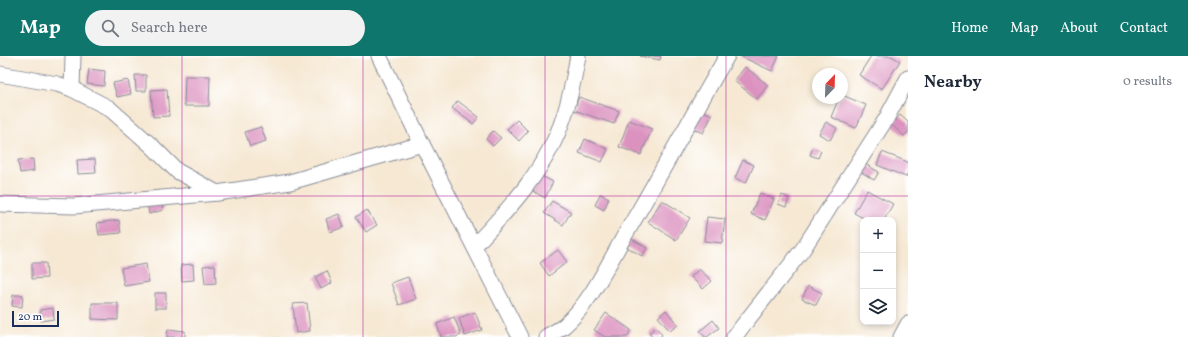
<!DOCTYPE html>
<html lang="en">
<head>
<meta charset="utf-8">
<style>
	:root { --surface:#fff; --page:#f2f2f3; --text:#1f2937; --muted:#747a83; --line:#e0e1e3; --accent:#0f766e }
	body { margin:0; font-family:Vollkorn,serif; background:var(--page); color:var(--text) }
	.controls { position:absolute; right:12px; bottom:12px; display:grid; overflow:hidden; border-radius:8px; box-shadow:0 2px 6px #0003 }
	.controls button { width:36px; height:36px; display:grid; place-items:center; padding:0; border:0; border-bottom:1px solid var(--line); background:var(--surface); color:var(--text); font:20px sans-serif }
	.compass { position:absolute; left:812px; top:12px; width:36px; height:36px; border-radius:50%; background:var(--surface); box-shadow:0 2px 6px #0003; rotate:23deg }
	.scale { position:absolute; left:12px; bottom:10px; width:47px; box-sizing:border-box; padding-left:4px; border:2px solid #1b2f5e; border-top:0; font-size:11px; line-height:14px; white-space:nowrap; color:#1b2f5e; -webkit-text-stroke:3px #fff; paint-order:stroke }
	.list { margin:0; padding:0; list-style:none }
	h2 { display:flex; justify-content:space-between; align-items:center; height:52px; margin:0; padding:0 16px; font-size:17px }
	h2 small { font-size:13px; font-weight:400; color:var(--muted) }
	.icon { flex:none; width:22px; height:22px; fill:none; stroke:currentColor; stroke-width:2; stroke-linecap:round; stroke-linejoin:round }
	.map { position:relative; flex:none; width:908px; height:281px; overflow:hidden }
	header { display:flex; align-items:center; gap:24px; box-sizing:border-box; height:56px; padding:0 20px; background:var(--accent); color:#fff }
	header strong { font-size:19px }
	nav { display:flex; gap:22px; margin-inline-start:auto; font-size:14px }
	.search { width:280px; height:36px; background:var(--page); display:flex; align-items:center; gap:10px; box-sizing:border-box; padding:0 14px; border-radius:22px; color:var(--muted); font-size:15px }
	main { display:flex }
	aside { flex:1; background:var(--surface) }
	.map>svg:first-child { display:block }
</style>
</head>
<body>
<header>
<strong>Map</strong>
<div class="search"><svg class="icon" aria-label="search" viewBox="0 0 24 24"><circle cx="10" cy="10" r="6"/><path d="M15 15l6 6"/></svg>Search here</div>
<nav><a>Home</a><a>Map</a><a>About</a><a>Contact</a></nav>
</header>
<main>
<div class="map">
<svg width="908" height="281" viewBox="0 0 908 281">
	<rect width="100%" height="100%" fill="#fff"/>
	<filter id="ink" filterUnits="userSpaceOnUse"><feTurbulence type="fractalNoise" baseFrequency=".025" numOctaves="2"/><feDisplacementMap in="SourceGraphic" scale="8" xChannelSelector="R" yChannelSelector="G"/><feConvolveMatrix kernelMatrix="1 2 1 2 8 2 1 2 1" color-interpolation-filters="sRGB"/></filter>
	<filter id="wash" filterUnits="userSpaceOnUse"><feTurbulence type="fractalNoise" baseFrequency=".012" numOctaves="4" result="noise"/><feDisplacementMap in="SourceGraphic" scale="16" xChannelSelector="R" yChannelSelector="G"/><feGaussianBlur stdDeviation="0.9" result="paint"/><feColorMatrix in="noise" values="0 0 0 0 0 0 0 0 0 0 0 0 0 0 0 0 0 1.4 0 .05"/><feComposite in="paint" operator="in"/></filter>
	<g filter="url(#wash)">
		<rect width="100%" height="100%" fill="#f6e8d3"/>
		<g id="blocks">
			<g fill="#dc92bf">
				<polygon points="640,0 661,0 660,4"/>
				<polygon points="740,0 779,0 772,15"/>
				<polygon points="871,0 891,0 900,5 882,33 859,19"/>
				<polygon points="745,11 768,29 757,43 734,25"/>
				<polygon points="89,13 105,15 104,30 87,28"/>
				<polygon points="825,13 838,18 823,18"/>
				<polygon points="135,19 146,19 146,35 136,35"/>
				<polygon points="185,20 210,20 209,50 184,50"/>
				<polygon points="128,24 131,38 117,41 113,27"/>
				<polygon points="167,33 169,60 153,61 151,34"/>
				<polygon points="842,39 866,49 856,72 831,61 839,42 842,42"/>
				<polygon points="579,41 619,55 614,68 574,54"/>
				<polygon points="458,45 479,61 473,68 452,52"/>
				<polygon points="698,53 712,59 703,77 690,71"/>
				<polygon points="900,59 908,66 908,76 904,80 891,68"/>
				<polygon points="517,64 528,75 519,85 507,73"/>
				<polygon points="629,64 652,73 641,99 619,91"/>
				<polygon points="826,66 837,72 830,84 819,78"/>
				<polygon points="261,71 266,85 250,90 245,76"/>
				<polygon points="493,75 501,82 493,90 486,83"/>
				<polygon points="585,83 608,93 602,106 579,97"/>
				<polygon points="813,92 821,95 818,102 810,99"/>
				<polygon points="882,96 908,106 908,116 906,121 877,109"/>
				<polygon points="33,103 34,115 20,117 18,104"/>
				<polygon points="95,103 96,117 78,118 77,104"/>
				<polygon points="743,104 754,109 746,127 735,122"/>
				<polygon points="865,108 879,116 874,124 860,115"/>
				<polygon points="540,119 553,126 545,142 531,134"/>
				<polygon points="867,134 893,148 884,164 867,164 854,157"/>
				<polygon points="760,137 774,143 765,164 751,158"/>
				<polygon points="600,138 609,142 604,154 595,149"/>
				<polygon points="782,139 789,142 786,151 778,148"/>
				<polygon points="161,144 163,154 149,158 147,147"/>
				<polygon points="662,144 690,162 676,184 648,166"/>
				<polygon points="552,145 571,156 563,169 544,157"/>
				<polygon points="367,154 377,169 366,176 356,161"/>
				<polygon points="339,158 344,171 330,176 326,163"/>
				<polygon points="707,161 725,163 722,187 704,185"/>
				<polygon points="119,164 121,177 99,179 97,167"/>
				<polygon points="632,183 647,192 642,200 627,191"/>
				<polygon points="558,194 567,206 549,220 540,207"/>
				<polygon points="32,207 46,207 47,222 32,223"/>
				<polygon points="146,208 149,226 124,230 121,212"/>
				<polygon points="193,208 194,224 182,225 181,209"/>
				<polygon points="215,209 216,227 205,228 203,210"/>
				<polygon points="699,213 712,225 703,233 691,221"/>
				<polygon points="327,215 332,227 321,233 315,221"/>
				<polygon points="408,221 416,243 399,249 391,227"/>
				<polygon points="808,230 822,237 816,249 802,243"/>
				<rect x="155" y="237" width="11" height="15"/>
				<polygon points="13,239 23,239 22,251 12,250"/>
				<polygon points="92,247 118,247 118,264 92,263"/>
				<polygon points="307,247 310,275 296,277 293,248"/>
				<polygon points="53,252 54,263 41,265 40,254"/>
				<polygon points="666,254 678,269 670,275 658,261"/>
				<polygon points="475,256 482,274 465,280 459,262"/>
				<polygon points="606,257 631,274 627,281 605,281 594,274"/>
				<polygon points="454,261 461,279 456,281 441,281 437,268"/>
				<polygon points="713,264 719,272 707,281 705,281 700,275"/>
				<polygon points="656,271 662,279 660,281 652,281 649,277"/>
				<polygon points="168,273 185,275 185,281 167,281"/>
			</g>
		</g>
	</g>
	<g filter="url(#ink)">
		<use href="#blocks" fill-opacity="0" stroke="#888c98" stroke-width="1"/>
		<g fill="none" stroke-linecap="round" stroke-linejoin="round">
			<g stroke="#888c98" stroke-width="17">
				<g id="minor">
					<polyline points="379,0 422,88 520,281"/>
					<polyline points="0,18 57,28 72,33 109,52 153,91 177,115 217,137"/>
					<polyline points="72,33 73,0"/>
					<polyline points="0,148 74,150 217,137 290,126 422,88"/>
					<path d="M474,190C510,152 548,111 564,60C571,40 574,20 578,0"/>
					<path d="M546,281C552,277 559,274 564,270C591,246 607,210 625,179C660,120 692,59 727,0"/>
					<polyline points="734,281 803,193 886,63 908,22"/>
					<polyline points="901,281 908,268"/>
				</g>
			</g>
			<use href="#minor" stroke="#fff" stroke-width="15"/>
		</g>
	</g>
	<path fill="none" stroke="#b5179e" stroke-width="1" stroke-opacity="0.55" d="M182,0V281M363,0V281M545,0V281M726,0V281M0,140H908"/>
</svg>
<div class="controls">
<button>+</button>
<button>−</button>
<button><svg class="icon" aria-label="layers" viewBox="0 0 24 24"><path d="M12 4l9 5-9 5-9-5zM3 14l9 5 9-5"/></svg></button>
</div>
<svg class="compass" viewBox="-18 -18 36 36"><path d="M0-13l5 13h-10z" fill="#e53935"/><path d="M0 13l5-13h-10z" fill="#747a83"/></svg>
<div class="scale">20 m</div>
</div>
<aside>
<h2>Nearby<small>0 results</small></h2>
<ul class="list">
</ul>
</aside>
</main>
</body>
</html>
